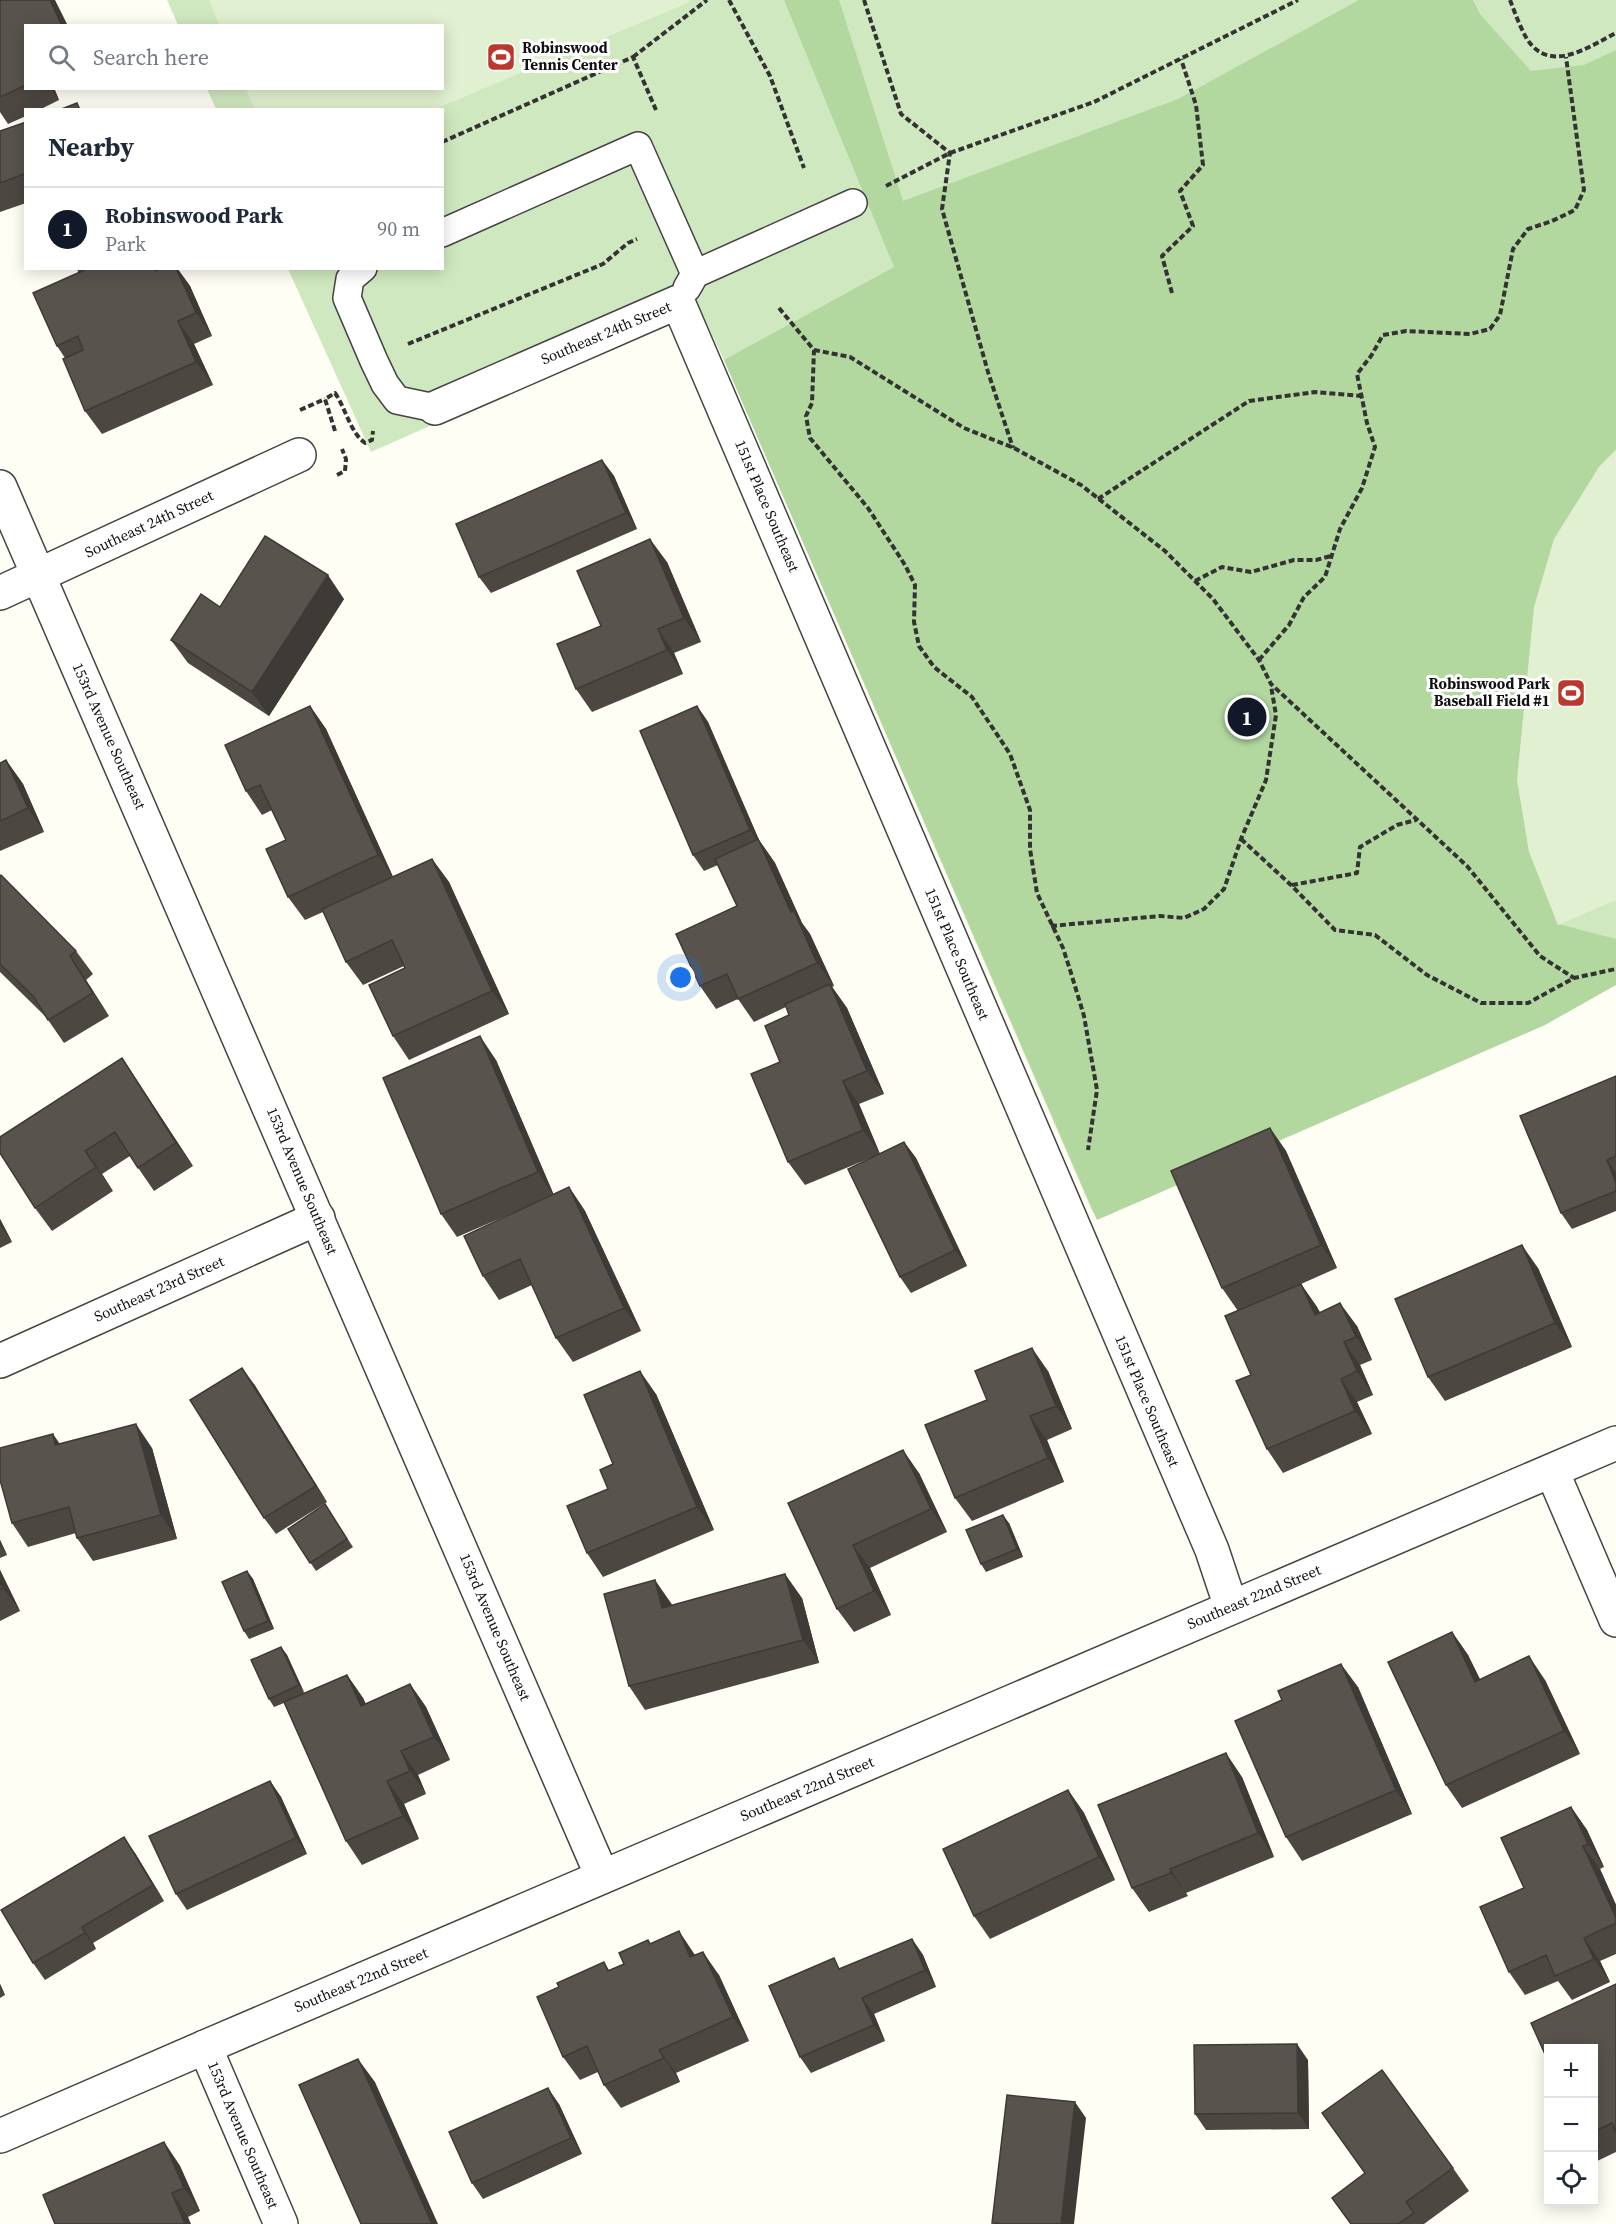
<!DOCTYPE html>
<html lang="en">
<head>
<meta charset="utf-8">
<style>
	:root { --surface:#fff; --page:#f2f2f3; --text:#1f2937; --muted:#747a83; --line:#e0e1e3; --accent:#111827 }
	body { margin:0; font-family:"Source Serif 4",serif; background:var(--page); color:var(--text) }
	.controls { position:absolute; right:18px; bottom:18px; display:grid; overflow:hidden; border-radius:0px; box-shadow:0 3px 15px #0003 }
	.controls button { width:54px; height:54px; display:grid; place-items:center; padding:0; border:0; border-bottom:2px solid var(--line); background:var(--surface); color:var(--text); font:30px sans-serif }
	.you { position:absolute; left:681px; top:978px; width:21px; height:21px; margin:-15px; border:4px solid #fff; border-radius:50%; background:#1a73e8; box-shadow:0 0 0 9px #1a73e833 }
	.badge { display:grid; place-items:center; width:39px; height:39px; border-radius:50%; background:var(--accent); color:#fff; font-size:20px; font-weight:700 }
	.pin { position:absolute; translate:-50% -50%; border:3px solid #fff; box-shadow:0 2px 6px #0006 }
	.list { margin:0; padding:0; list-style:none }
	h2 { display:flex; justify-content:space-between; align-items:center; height:78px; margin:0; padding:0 24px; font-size:26px }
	h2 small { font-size:20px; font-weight:400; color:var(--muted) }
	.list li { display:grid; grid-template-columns:39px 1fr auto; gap:18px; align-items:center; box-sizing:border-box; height:84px; padding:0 24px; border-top:2px solid var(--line) }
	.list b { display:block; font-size:22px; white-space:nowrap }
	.list p { margin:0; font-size:20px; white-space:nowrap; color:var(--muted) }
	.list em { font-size:20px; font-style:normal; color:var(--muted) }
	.icon { flex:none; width:33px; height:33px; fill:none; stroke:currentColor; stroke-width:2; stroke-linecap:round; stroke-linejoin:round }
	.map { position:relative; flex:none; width:1616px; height:2224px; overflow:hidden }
	.search { position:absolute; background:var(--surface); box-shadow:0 3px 15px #0003; left:24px; top:24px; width:420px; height:66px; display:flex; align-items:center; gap:15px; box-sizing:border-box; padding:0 21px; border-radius:0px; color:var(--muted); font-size:22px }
	.panel { position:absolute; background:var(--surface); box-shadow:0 3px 15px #0003; left:24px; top:108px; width:420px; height:162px; border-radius:0px }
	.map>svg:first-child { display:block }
</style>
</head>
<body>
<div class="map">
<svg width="1616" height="2224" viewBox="0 0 1616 2224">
	<rect width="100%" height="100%" fill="#fefef5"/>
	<polygon fill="#d0e8bf" points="167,0 1616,0 1616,981 1093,1213 724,360 699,307 371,452 288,269 442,268 442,110 216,109 207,89 442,88 442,26 178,25"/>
	<polygon fill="#b2d89f" points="784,0 839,0 903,201 1178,99 1359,0 1473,0 1480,14 1531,71 1584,65 1616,50 1616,450 1599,467 1558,924 1616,939 1616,985 1545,1025 1097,1220 724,360 894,267"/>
	<g fill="#e1f0d0">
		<polygon points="209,0 689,0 690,2 435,109 255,110 246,89 442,88 442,26 219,25"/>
		<polygon points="1616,450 1616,900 1558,925 1529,852 1517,780 1534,607 1554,539 1599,467"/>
	</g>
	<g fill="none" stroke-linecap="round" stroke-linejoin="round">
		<g stroke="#444" stroke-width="30">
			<g id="service">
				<polyline points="442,233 638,146 695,274"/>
				<polyline points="363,268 350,279 347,298 374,361 385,384 397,400 435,408"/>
				<polyline points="687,288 695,274 853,203"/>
			</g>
		</g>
		<g stroke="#444" stroke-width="36">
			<g id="minor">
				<polyline points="435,408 678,302 1212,1550 1231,1607"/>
				<polyline points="0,487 602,1876"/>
				<polyline points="0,593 299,455"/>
				<polyline points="0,1361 318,1218"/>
				<polyline points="1552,1471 1616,1620"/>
				<polyline points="205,2047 281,2224"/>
			</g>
		</g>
		<g stroke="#444" stroke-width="36">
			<polyline id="tertiary" points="0,2136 205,2047 1616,1443"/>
		</g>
		<g stroke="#333" stroke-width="4" stroke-dasharray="6 3" stroke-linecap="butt">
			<polyline points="729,0 770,76 804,168"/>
			<polyline points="864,0 901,114 950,153 942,209 988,372 1013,448"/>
			<path d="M1510,0C1515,13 1520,27 1527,39C1550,75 1590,46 1616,33"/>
			<polyline points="633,57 707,0"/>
			<polyline points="442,142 633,57 656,110"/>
			<polyline points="886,186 950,153 1094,102 1298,0"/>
			<polyline points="1172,293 1162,256 1193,226 1180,191 1203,165 1196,105 1181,59"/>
			<polyline points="779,308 814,350 812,403 806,416 810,438 868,508 905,565 915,585 914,622 919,646 934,667 972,697 1010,754 1030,810 1030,849 1037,893 1063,948 1071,973 1084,1016 1097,1090 1088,1150"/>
			<polyline points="408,344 603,264 628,243 637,239"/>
			<polyline points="814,350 850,357 964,428 1014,448 1081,485 1165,551 1213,599 1259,660 1271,684 1467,866 1540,956 1574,978"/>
			<polyline points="300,410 325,399"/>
			<path d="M335,431L325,399L335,393C346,409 350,432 365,443L372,440L373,431"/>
			<polyline points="337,475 345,471 346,459 342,449"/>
			<polyline points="1098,499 1249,401 1315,392 1361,396"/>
			<polyline points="1195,581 1222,567 1251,572 1294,560 1316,560 1331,556"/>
			<polyline points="1259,660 1289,625 1304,597 1325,577 1340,529 1362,488 1375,447 1367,423 1357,374 1371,356 1383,335 1406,331 1470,334 1490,329 1500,315 1513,249 1528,229 1552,221 1575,210 1584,190 1566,57"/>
			<polyline points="1241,839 1291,885 1335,930 1375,935 1427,975 1481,1003 1528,1003 1574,978 1616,969"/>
			<polyline points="1292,885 1357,873 1360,847 1397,825 1416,820"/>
			<polyline points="1051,926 1160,916 1184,918 1204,909 1224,889 1241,839 1266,780 1276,715 1271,686"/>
		</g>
		<use href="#service" stroke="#fff" stroke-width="27"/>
		<use href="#minor" stroke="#fff" stroke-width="33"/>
		<use href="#tertiary" stroke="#fff" stroke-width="33"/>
	</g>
	<g fill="#4d4742">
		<polygon points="0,0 56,2 26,26 26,88 54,88 59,100 39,110 26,110 26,116 8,124 0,112"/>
		<polygon points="26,122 26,203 0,212 0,131"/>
		<polygon points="76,268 177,268 190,286 212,336 194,344 213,385 102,434 85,411 65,358 57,346 79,273"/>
		<polygon points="602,460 614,476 637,529 491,593 479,577"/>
		<polygon points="667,562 701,642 674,653 683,674 592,712 576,689 601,626"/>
		<polygon points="344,599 269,716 188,663 171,640 220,607"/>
		<polygon points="310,706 326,729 393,877 432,859 449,882 509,1014 409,1060 393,1036 405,968 404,966 363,985 346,962 323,912 305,920 288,897 286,840 272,810 262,815 246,791"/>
		<polygon points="697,706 708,722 759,840 775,863 802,923 810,934 834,986 832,987 847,1008 884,1094 859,1104 880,1154 805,1185 788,1162 780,1062 789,1015 786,1007 754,1022 738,999 716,1009 700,986 737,906 718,865 704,871 693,855"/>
		<polygon points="6,760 23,784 44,832 0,851 0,763"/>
		<polygon points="0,876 76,951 93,974 86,980 109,1016 64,1043 46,1017 0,972"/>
		<polygon points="122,1058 138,1082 193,1166 154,1191 130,1156 102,1174 113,1191 52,1231 35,1208"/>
		<polygon points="496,1060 554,1195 569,1187 585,1211 641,1331 573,1362 556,1338 532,1285 499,1300 483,1276 520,1210 457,1237 441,1214"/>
		<polygon points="1616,1076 1616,1211 1572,1229 1561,1213"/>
		<polygon points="1270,1128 1286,1151 1337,1268 1301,1284 1317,1307 1320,1312 1357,1326 1372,1360 1360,1365 1373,1395 1357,1402 1372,1434 1283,1473 1267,1449 1238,1311 1222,1288"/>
		<polygon points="904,1142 916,1158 967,1266 911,1293 900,1277"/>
		<polygon points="0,1219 12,1242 0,1248"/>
		<polygon points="1538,1268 1572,1347 1445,1401 1428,1377"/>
		<polygon points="1048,1371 1072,1429 1047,1440 1064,1482 972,1521 955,1498 987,1400"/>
		<polygon points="254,1384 327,1502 276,1534 264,1518"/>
		<polygon points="656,1394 714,1530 603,1577 587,1553 608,1489 613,1464"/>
		<polygon points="60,1444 152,1448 177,1539 93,1561 77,1538 76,1533 28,1547 12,1523"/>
		<polygon points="919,1473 947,1532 870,1568 891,1615 854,1632 837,1609 788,1503"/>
		<polygon points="325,1504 353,1547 316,1571 288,1529"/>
		<polygon points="1009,1523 1023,1557 986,1572 981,1564"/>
		<polygon points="0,1540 7,1555 0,1558"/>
		<polygon points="0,1570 20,1611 0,1621"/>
		<polygon points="247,1571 253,1579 274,1629 249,1639 244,1631"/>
		<polygon points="802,1598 819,1663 645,1710 629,1686 671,1603 672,1605"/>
		<polygon points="1452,1632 1468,1655 1480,1679 1545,1680 1580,1754 1462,1808 1446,1785"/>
		<polygon points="281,1647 287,1655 304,1693 347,1675 363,1698 366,1704 410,1684 426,1707 450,1760 418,1775 426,1794 404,1804 419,1839 362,1865 346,1841 284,1703 274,1707 269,1699"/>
		<polygon points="1358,1687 1412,1814 1302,1861 1286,1837"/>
		<polygon points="1242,1777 1274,1857 1186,1893 1188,1896 1149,1912 1132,1888"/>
		<polygon points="270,1781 281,1797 307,1854 187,1910 176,1894"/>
		<polygon points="1068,1790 1084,1813 1115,1880 990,1939 974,1916"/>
		<polygon points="1571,1807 1587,1830 1604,1867 1600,1869 1616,1905 1616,1954 1600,1961 1610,1982 1572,2000 1558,1981 1525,1995 1509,1972 1524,1888"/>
		<polygon points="135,1853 164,1901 93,1943 96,1949 45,1980 33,1963"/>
		<polygon points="912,1939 923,1955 936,1987 874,2014 885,2041 811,2073 800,2057 841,1968"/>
		<polygon points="648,1940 651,1944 695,1955 719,1975 749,2041 676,2073 680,2082 621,2108 604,2085 598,2072 580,2080 563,2057 604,1962 609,1970 624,1964"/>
		<polygon points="0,1984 5,1995 0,1998"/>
		<polygon points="1616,1984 1616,2152 1593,2163 1593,2049"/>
		<polygon points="1308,2060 1309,2129 1206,2130 1195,2114"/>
		<polygon points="559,2104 582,2154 483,2199 472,2183"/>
		<polygon points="164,2142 180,2166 200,2211 188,2217 55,2224"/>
		<polygon points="1453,2168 1469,2191 1424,2224 1351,2224"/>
	</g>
	<g fill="#3e3a36">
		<polygon points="50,0 55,0 68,26 62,26"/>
		<polygon points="51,88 54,88 59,100"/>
		<polygon points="176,268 177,268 190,286 212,336 196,313"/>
		<polygon points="178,321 194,344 213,385 196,362"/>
		<polygon points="602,460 614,476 637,529 626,513"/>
		<polygon points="650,539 667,562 701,642 684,618"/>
		<polygon points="328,575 344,599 269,716 252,692"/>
		<polygon points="658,629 674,653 683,674 667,650"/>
		<polygon points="310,706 326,729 394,879 378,855"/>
		<polygon points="697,706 708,722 759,840 775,863 802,923 810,934 834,986 817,963 791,912 761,846 750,830"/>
		<polygon points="6,760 23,784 44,832 28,808"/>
		<polygon points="432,859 449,882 509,1014 492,991"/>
		<polygon points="70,956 86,980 109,1016 93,993"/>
		<polygon points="830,984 847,1008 884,1094 867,1071"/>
		<polygon points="480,1036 496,1060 554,1196 538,1172"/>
		<polygon points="122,1058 138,1082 193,1166 176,1143"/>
		<polygon points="843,1081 859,1104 880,1154 863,1130"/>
		<polygon points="1270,1128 1286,1151 1337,1268 1321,1245"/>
		<polygon points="904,1142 916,1158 967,1266 955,1250"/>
		<polygon points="85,1151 102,1174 113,1191 96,1167"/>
		<polygon points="1607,1160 1616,1173 1616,1183"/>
		<polygon points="569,1187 585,1211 641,1331 624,1308"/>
		<polygon points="0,1219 12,1242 0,1225"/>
		<polygon points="1522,1245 1538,1268 1572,1347 1555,1323"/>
		<polygon points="1301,1284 1317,1307 1331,1338 1315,1315"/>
		<polygon points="1340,1303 1357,1326 1372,1360 1356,1337"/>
		<polygon points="1344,1342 1360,1365 1373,1395 1357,1371"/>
		<polygon points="1032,1348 1048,1371 1072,1429 1056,1406"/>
		<polygon points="242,1368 254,1384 327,1502 316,1486"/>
		<polygon points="640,1371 656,1394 714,1530 697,1507"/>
		<polygon points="1341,1379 1357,1402 1372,1434 1355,1411"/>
		<polygon points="1030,1416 1047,1440 1064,1482 1048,1458"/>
		<polygon points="136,1424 152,1448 177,1539 161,1515"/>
		<polygon points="53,1434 69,1457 55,1445"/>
		<polygon points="903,1450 919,1473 947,1532 931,1509"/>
		<polygon points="1003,1515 1009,1523 1023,1557 1017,1549"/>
		<polygon points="0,1540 7,1555 0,1545"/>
		<polygon points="853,1545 870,1568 891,1615 874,1591"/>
		<polygon points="0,1570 20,1611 3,1588 0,1581"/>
		<polygon points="247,1571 253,1579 274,1629 268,1621"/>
		<polygon points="785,1574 802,1598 819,1663 803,1640"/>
		<polygon points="655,1580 671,1603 679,1631 662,1608"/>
		<polygon points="1452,1632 1468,1655 1492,1705 1475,1682"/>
		<polygon points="281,1647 287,1655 305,1694 299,1685"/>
		<polygon points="1529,1656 1545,1680 1580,1754 1564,1731"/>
		<polygon points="1341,1664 1358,1687 1412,1814 1396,1790"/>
		<polygon points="347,1675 363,1698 377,1729 361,1706"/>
		<polygon points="410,1684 426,1707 450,1760 434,1737"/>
		<polygon points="401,1751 418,1775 426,1794 410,1771"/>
		<polygon points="1226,1753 1242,1777 1274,1857 1258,1833"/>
		<polygon points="270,1781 281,1797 307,1854 296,1838"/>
		<polygon points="387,1781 404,1804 419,1839 403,1816"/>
		<polygon points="1068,1790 1084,1813 1115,1880 1099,1857"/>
		<polygon points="1571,1807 1587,1830 1604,1867 1588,1844"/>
		<polygon points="124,1837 135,1853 164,1901 153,1885"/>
		<polygon points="1583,1846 1600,1869 1616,1905 1616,1918"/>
		<polygon points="1170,1869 1188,1896 1171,1873"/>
		<polygon points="82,1927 93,1943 96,1949 85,1933"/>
		<polygon points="679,1931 695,1955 690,1957"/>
		<polygon points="1584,1938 1600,1961 1610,1982 1594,1959"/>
		<polygon points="912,1939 923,1955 936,1987 925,1970"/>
		<polygon points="703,1952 719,1975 749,2041 733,2017"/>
		<polygon points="0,1984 5,1995 0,1988"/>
		<polygon points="862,1998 874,2014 885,2041 874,2025"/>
		<polygon points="1297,2044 1308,2060 1309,2129 1298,2113"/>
		<polygon points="659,2050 676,2073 680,2082 664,2058"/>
		<polygon points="358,2059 375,2082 438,2224 432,2224"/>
		<polygon points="548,2088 559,2104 582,2154 571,2138"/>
		<polygon points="1075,2102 1086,2118 1074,2224 1061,2224"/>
		<polygon points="164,2142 180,2166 200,2211 184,2188"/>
		<polygon points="172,2193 188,2217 191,2224 185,2224"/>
	</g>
	<g fill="#59534d" stroke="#3e3a36" stroke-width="1.5">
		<polygon points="0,0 50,0 62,26 26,26 26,85 0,97"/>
		<polygon points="77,103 80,110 59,110"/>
		<polygon points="26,122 26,178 24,174 0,183 0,131"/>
		<polygon points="89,268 155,268 156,271 161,268 176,268 196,313 178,321 196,362 85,411 63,359 83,350 78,336 57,346 33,293"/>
		<polygon points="602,460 626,513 479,577 456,524"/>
		<polygon points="265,536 328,575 252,692 171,640 201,594 220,607"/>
		<polygon points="650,539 684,618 658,629 667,650 576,689 557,644 601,626 577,571"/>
		<polygon points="310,706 378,855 288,897 266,849 286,840 260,785 246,791 225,745"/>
		<polygon points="697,706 750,830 693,855 640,731"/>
		<polygon points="6,760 28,808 0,821 0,763"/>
		<polygon points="758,839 791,912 794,911 817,963 738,999 727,974 700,986 676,934 737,906 715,859"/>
		<polygon points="432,859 492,991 393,1036 369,985 405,968 392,940 346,962 322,909"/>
		<polygon points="1,875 76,951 70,956 93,993 48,1020 34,997 0,964 0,876"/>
		<polygon points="830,984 867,1071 843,1081 863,1130 788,1162 751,1074 780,1062 765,1026 789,1015 785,1004"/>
		<polygon points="480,1036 538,1172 441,1214 383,1078"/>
		<polygon points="122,1058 176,1143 138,1168 115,1132 85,1151 96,1167 35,1208 0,1153 0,1137"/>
		<polygon points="1616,1076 1616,1156 1607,1160 1616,1183 1616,1191 1561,1213 1520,1116"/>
		<polygon points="1270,1128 1321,1245 1222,1288 1171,1171"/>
		<polygon points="904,1142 955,1250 900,1277 848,1169"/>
		<polygon points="569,1187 624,1308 556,1338 520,1259 483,1276 464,1236"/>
		<polygon points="1522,1245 1555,1323 1428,1377 1395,1299"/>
		<polygon points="1301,1284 1315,1315 1340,1303 1356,1337 1344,1342 1357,1371 1341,1379 1355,1411 1267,1449 1236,1381 1251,1375 1225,1316"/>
		<polygon points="1032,1348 1056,1406 1030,1416 1048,1458 955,1498 925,1425 987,1400 975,1371"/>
		<polygon points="242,1368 316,1486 264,1518 190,1400"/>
		<polygon points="640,1371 697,1507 587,1553 567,1506 608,1489 600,1470 613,1464 584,1395"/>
		<polygon points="136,1424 161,1515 77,1538 69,1507 12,1523 0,1480 0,1448 53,1434 55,1445"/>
		<polygon points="903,1450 931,1509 853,1545 874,1591 837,1609 788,1503"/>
		<polygon points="325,1504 347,1539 310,1563 288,1529"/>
		<polygon points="1003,1515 1017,1549 981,1564 966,1530"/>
		<polygon points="247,1571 268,1621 244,1631 222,1582"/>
		<polygon points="785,1574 803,1640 629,1686 604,1594 655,1580 662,1608"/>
		<polygon points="0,1581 3,1588 0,1590"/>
		<polygon points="1452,1632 1475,1682 1529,1656 1564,1731 1446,1785 1388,1662"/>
		<polygon points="281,1647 299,1685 269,1699 251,1660"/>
		<polygon points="1341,1664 1396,1790 1286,1837 1235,1721 1282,1700 1278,1691"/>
		<polygon points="347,1675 361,1706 410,1684 434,1737 401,1751 410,1771 387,1781 403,1816 346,1841 284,1702"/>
		<polygon points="1226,1753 1258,1833 1170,1869 1171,1873 1132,1888 1098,1805"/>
		<polygon points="270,1781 296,1838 176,1894 149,1836"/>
		<polygon points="1068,1790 1099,1857 974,1916 943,1849"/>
		<polygon points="1571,1807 1588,1844 1583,1846 1616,1918 1616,1923 1584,1938 1594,1959 1555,1976 1546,1955 1509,1972 1480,1907 1524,1888 1501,1838"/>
		<polygon points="124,1837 153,1885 82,1927 85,1933 33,1963 1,1910"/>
		<polygon points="679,1931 690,1957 703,1952 733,2017 659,2050 664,2058 604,2085 587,2046 563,2057 537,1997 559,1987 557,1983 604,1962 608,1971 624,1964 619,1953 648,1940 650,1944"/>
		<polygon points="912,1939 925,1970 862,1998 874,2025 800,2057 769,1986 834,1958 839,1969"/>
		<polygon points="1616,1984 1616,2132 1612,2123 1593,2132 1593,2049 1548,2049 1548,2061 1531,2023"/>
		<polygon points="1297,2044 1298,2113 1195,2114 1194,2045"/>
		<polygon points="358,2059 432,2224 361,2224 299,2085"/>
		<polygon points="1382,2070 1453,2168 1406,2202 1414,2213 1398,2224 1351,2224 1332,2198 1365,2173 1322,2113"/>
		<polygon points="548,2088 571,2138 472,2183 449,2132"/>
		<polygon points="1007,2095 1075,2102 1061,2224 1004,2224 992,2223"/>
		<polygon points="164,2142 184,2188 172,2193 185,2224 55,2224 43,2195"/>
	</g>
	<defs>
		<g id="stadium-square" transform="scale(1.5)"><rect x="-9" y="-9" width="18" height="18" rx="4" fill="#bb382e" stroke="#fff"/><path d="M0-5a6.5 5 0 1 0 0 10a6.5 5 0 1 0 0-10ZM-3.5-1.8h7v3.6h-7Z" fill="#fff"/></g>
	</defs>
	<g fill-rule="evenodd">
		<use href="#stadium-square" x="501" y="57"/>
		<use href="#stadium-square" x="1571" y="693"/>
	</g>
	<g text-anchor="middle" stroke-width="6" stroke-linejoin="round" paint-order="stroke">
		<g font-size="15" font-weight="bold" fill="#111" stroke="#fff" text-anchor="start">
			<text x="522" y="53">Robinswood<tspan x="522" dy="17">Tennis Center</tspan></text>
			<text x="1550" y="689" text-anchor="end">Robinswood Park<tspan x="1550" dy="17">Baseball Field #1</tspan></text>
		</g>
		<g font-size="15" fill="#111" stroke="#fff">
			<text transform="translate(606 333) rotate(-23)" y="5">Southeast 24th Street</text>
			<text transform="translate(767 506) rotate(67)" y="5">151st Place Southeast</text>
			<text transform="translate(149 524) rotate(-25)" y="5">Southeast 24th Street</text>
			<text transform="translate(109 736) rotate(66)" y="5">153rd Avenue Southeast</text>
			<text transform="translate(957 954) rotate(67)" y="5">151st Place Southeast</text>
			<text transform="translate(302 1181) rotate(67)" y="5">153rd Avenue Southeast</text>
			<text transform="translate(159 1289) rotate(-24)" y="5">Southeast 23rd Street</text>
			<text transform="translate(1147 1401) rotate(67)" y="5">151st Place Southeast</text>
			<text transform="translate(1254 1597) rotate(-23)" y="5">Southeast 22nd Street</text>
			<text transform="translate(495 1627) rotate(67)" y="5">153rd Avenue Southeast</text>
			<text transform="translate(807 1789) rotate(-23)" y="5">Southeast 22nd Street</text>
			<text transform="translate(361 1980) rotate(-23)" y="5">Southeast 22nd Street</text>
			<text transform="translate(243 2135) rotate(67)" y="5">153rd Avenue Southeast</text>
		</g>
	</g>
</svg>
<div class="controls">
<button>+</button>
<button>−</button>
<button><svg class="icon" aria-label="locate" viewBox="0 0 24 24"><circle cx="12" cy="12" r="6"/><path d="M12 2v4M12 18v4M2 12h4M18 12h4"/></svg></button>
</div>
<div class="you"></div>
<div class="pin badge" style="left:1247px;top:717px">1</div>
<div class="search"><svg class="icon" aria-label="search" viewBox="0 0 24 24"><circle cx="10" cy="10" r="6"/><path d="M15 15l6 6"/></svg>Search here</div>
<section class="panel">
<h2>Nearby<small></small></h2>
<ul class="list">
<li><span class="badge">1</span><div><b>Robinswood Park</b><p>Park</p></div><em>90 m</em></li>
</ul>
</section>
</div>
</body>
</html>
